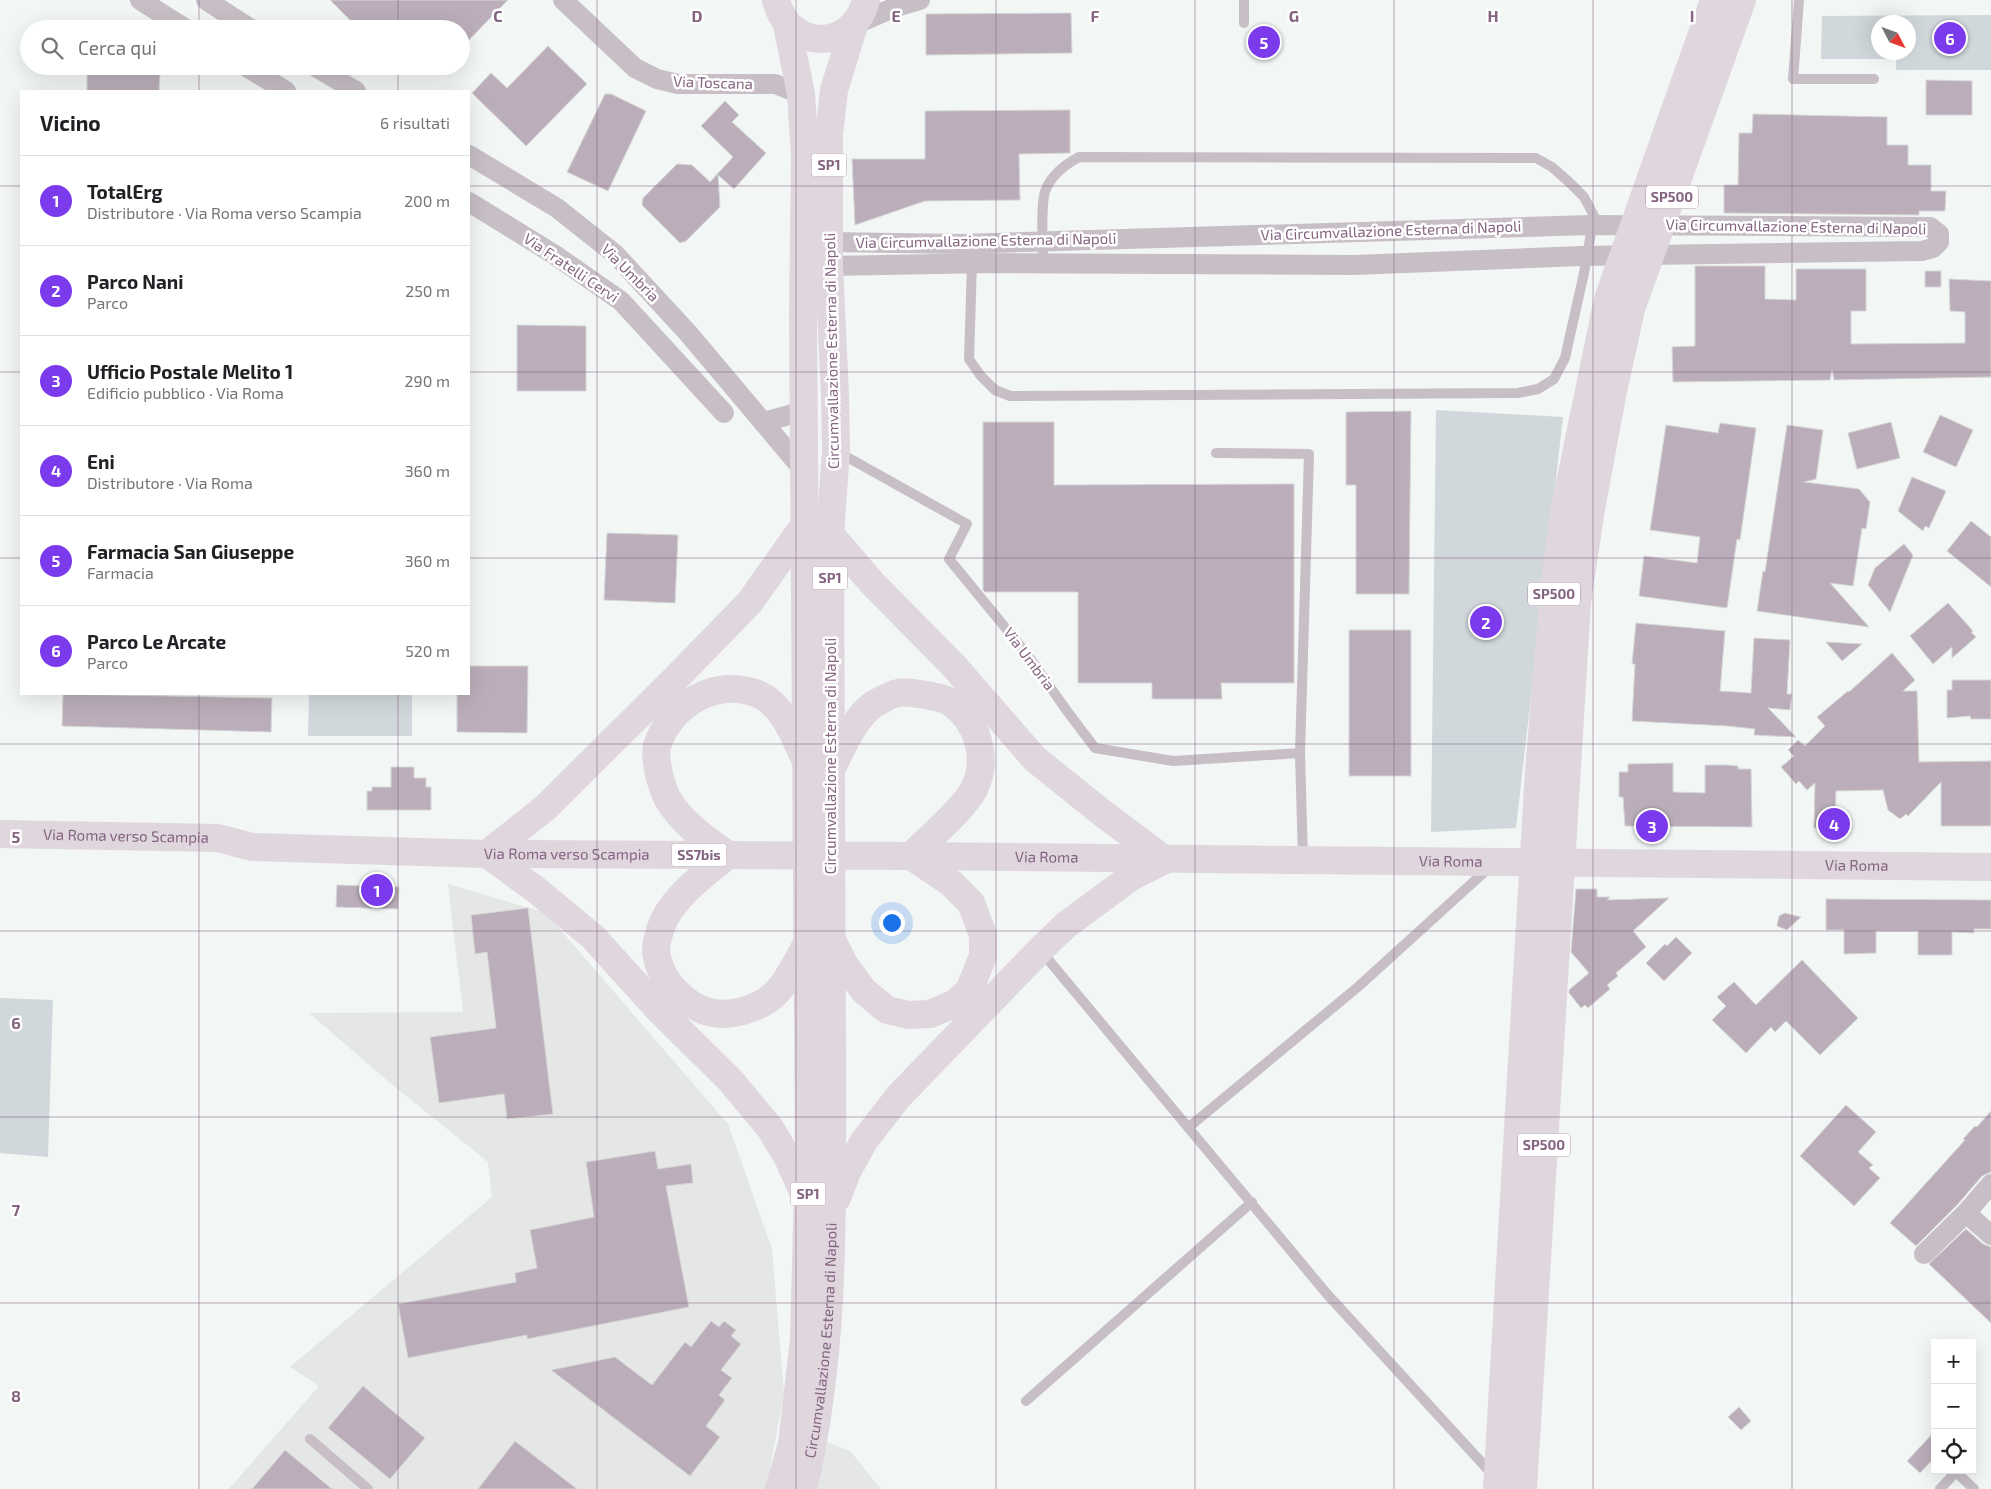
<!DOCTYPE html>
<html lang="it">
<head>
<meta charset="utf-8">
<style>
	:root { --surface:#fff; --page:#f2f2f2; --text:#202124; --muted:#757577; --line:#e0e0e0; --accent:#7c3aed }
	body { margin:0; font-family:"Exo 2",sans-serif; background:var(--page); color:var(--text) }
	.controls { position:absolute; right:15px; bottom:15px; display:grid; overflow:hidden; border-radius:0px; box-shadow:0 5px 20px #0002 }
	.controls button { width:45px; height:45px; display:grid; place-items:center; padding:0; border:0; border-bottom:1px solid var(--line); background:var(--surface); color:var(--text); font:25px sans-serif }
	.compass { position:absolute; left:1871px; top:15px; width:45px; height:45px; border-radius:50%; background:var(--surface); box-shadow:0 5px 20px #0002; rotate:131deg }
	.you { position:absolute; left:891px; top:922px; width:18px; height:18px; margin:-12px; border:4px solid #fff; border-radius:50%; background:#1a73e8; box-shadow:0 0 0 8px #1a73e833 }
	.badge { display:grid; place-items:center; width:32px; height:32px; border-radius:50%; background:var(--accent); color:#fff; font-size:16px; font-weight:700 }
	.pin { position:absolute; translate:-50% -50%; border:2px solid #fff; box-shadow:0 1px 5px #0006 }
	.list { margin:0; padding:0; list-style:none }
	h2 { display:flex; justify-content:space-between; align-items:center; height:65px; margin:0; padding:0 20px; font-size:21px }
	h2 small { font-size:16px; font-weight:400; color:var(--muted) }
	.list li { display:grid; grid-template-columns:32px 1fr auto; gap:15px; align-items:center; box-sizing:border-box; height:90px; padding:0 20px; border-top:1px solid var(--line) }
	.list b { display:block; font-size:19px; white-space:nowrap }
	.list p { margin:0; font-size:16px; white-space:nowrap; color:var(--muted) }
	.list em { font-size:16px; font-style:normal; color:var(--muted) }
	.icon { flex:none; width:28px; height:28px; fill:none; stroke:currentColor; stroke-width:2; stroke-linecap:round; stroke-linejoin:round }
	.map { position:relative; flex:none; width:1991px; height:1489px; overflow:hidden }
	.search { position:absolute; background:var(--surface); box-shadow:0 5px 20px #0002; left:20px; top:20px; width:450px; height:55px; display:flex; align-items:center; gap:12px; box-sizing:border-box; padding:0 18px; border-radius:28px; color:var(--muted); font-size:19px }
	.panel { position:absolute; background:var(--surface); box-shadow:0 5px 20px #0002; left:20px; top:90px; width:450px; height:605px; border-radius:0px }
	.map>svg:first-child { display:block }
</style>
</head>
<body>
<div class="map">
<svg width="1991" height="1489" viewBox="0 0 1991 1489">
	<rect width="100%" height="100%" fill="#f2f6f5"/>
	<g fill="#e5e6e6">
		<polygon points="448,884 546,913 728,1124 772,1249 784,1393 766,1489 229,1489 319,1386 290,1367 492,1197 488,1162 389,1082 309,1013 463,1012"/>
		<polygon points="824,1441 850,1451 881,1489 815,1489"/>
	</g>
	<g fill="#d1d8db" fill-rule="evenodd">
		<path d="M1991,15V70H1896V59H1821L1822,16ZM1908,22V52H1878V22Z"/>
		<polygon points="1436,410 1563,417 1516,828 1431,832"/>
		<polygon points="309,694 412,694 412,736 308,736"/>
		<polygon points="0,998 53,1000 48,1157 0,1153"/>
	</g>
	<g fill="#bbaeba" stroke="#d5d7d6">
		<polygon points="330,0 508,0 461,48 461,29 359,29"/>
		<polygon points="1071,13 1072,53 926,55 926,14"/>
		<polygon points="548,46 587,84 526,146 472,93 491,73 507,88"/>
		<polygon points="87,70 160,72 159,91 87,91"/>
		<polygon points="1926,80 1972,81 1972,115 1926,115"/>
		<polygon points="605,94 611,94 646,111 608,191 567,172"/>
		<polygon points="725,101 739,115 732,122 766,153 734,189 718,175 720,207 686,241 680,243 642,205 643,198 677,164 692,165 710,182 733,157 701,126"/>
		<polygon points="1070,110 1070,153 1019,154 1020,200 925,201 855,225 852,159 925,159 925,111"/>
		<polygon points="1753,114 1887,117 1887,145 1908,145 1908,165 1931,165 1931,191 1946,191 1945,211 1919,211 1919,215 1724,213 1724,185 1738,185 1739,133 1752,133"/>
		<polygon points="1695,266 1765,266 1765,299 1796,300 1796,269 1866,269 1866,311 1851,311 1851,344 1965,343 1965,312 1950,311 1949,279 1991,281 1991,377 1834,380 1832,370 1830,380 1673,382 1672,347 1695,346"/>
		<rect x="1925" y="271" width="16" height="16"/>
		<polygon points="517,325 586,326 586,391 517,391"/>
		<polygon points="1411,411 1409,594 1356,594 1356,485 1346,485 1346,412"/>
		<polygon points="1940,415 1973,430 1956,467 1923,452"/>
		<polygon points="983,422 1054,422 1054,485 1294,484 1294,683 1221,683 1222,699 1152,699 1152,683 1078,683 1078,592 985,592 983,590"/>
		<polygon points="1891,422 1900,458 1857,469 1848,433"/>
		<polygon points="1720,423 1756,428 1740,540 1737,539 1727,608 1639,596 1644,556 1697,563 1700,537 1650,530 1666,425 1718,433"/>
		<polygon points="1787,425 1823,430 1816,479 1804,482 1859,489 1870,502 1866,529 1862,528 1853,586 1830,583 1869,627 1757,611 1763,571 1765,572"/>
		<polygon points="1912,477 1946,491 1929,528 1925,526 1923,531 1898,511"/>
		<polygon points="1971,521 1991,537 1991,587 1947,551"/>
		<polygon points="607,533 678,535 675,603 604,600"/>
		<polygon points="1904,544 1913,555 1890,612 1868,585 1875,568"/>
		<polygon points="1948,603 1973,631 1971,632 1976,637 1952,658 1952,647 1933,664 1910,636"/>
		<polygon points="1636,623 1725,631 1720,691 1751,693 1754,638 1790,640 1787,694 1792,694 1790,710 1768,708 1796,737 1754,735 1755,729 1727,726 1632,721 1635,664 1632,664"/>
		<rect x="1349" y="630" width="62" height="146"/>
		<polygon points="1826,642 1862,644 1842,661"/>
		<polygon points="1892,653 1915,680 1903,691 1917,691 1919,762 1991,761 1991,826 1941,826 1941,782 1908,816 1906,814 1900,819 1888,810 1883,790 1836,791 1835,828 1814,828 1815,783 1807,790 1799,781 1796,784 1781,767 1794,756 1788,750 1798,740 1805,746 1825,726 1817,717 1848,691 1849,692"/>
		<polygon points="469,666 528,666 527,733 457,732 457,694 469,694"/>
		<polygon points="1952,680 1991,680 1991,719 1971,719 1970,716 1947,718 1947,690 1952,690"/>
		<polygon points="63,694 272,698 271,732 62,726"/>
		<polygon points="1673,763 1673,792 1705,793 1705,765 1727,765 1738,766 1738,769 1751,769 1752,827 1625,826 1623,797 1619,797 1619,772 1628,772 1628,764"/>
		<polygon points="391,767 414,767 414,778 426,778 426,787 431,787 431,810 367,810 367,791 372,791 372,787 391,787"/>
		<polygon points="337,885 399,887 398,909 336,907"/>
		<polygon points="1576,889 1597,889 1597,897 1610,897 1607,900 1669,898 1633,931 1646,947 1616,973 1618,976 1607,985 1610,989 1588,1008 1585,1005 1581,1008 1569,993 1569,990 1589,973 1571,952"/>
		<polygon points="1826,899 1991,900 1991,929 1974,929 1974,933 1952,932 1952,955 1918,955 1918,931 1876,931 1876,953 1844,954 1844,930 1826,930"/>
		<polygon points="528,908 553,1114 507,1119 504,1094 439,1103 430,1037 496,1028 487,952 475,954 471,915"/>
		<polygon points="1785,913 1801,917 1787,930 1777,926 1779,916"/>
		<polygon points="1676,937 1692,953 1664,981 1646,963 1665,944 1667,946"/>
		<polygon points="1802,960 1858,1018 1820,1055 1786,1021 1775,1032 1771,1027 1746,1053 1712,1020 1726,1006 1717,997 1734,982 1756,1005"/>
		<polygon points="1846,1105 1876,1132 1858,1152 1873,1165 1869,1168 1880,1178 1854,1206 1800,1156"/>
		<polygon points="1991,1111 1991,1172 1982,1176 1957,1205 1916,1246 1890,1223 1965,1140 1963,1139 1975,1126 1977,1127"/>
		<polygon points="655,1151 658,1169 691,1164 693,1183 666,1186 689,1307 527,1339 527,1335 408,1358 398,1304 516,1282 515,1273 537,1268 530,1230 594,1217 586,1162"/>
		<polygon points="1966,1229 1983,1244 1991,1247 1991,1323 1929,1264"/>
		<polygon points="711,1321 719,1327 724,1321 736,1330 731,1336 741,1344 721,1370 732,1378 719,1395 725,1400 706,1426 720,1437 690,1476 551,1370 615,1357 652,1385 685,1342 691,1347"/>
		<polygon points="363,1386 425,1438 390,1479 328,1428"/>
		<polygon points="1739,1407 1751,1421 1741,1430 1728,1417"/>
		<polygon points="1935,1431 1935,1457 1920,1473 1907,1461"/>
		<polygon points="515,1441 577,1489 478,1489"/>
		<polygon points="285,1450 332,1489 252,1489"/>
	</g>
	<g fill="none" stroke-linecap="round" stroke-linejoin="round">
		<g stroke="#c7bec6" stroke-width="10">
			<polyline points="1244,0 1244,23"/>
			<polyline points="1799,0 1793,79 1874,79"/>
			<path d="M972,263L969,359L980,375L995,390L1010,396L1518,393L1538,389L1554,379L1565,358L1584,273L1594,216L1584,197L1569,182L1552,167L1536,158L1079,157C1066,164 1052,175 1046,189C1040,201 1043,248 1043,263"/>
			<polyline points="838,452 967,524 949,559 1027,654 1067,711 1095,748 1173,761 1300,753"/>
			<polyline points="1216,453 1309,454 1300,753 1303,860"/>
			<polyline points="1041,951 1327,1294 1493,1475"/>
			<polyline points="1189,1127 1359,986 1491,866"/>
			<polyline points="1026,1401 1252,1202"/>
			<polyline points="310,1439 368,1489"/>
			<polyline points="1940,1489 1956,1472 1974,1489"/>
		</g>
		<g stroke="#c7bec6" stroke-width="20">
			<polyline points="140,0 186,29"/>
			<polyline points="206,0 251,29"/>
			<polyline points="563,0 635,68 657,79 678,84 775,84 801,94"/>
			<polyline points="854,25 893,8 920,0"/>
			<polyline points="245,66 286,91"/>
			<polyline points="314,66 356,91"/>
			<polyline points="469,155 557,208 615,254 688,333 805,472"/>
			<polyline points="469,202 555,255 621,301 724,413"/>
			<polyline points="829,242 962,244 1590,225 1930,227 1939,234 1939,242 1933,248 1922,251 1581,256 1354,265 990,263 829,266"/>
			<polyline points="763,422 804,411"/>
			<polyline points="1966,1213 1991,1235"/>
			<polyline points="1924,1254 1966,1213 1991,1184"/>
		</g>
		<g stroke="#dfd6de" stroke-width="28">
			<path d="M776,0C789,52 853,52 866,0"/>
			<path id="s1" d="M0,834L218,838L252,847L487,854L911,856L1991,867"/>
		</g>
		<g stroke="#dfd6de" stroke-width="28">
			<polyline points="830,534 872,583 953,665 1035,759 1101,812 1165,860 1131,877 1066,925 1040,950 899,1096 864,1141 847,1172 837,1198"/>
			<path d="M805,759C795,738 783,705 760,695C718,676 670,704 657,746C654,760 662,790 669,801C684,825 706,839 728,855C703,876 670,898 660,930C659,935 656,943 656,949C657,977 683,1005 709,1012C730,1018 761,1008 776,993C788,981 799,957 808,942"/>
			<path d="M833,942L844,964L864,991L887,1010L908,1015L930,1014L954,1004L969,991L983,956V935L971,903L951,883L911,856C928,839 964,809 974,789C989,759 978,721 950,702C944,697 906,691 898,693C891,694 880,701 874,704C856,716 843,745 834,764"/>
			<polyline points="805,1196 788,1158 770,1128 730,1080 659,1010 593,937 535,889 487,854 545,808 676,678 750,602 805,524"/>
			<polyline points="779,1489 792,1444 804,1338 809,1153 803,315 805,154 801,94 787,25"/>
			<path id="s2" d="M803,1489C837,1348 832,1198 832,1053C832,880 831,707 830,534L836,451L835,395L829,266V134L834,90L854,25"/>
			<polyline points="1497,1489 1539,770 1555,581 1564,512 1608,299 1714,0"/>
			<polyline points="1523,1489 1577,602 1591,509 1612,396 1631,309 1742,0"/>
		</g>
	</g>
	<path fill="none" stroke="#846480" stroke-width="1" stroke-opacity="0.55" d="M199,0V29M398,0V29M597,0V1489M796,0V1489M996,0V1489M1195,0V1489M1394,0V1489M1593,0V1489M1792,0V1489M199,66V91M398,66V91M0,186H21M469,186H1991M0,372H21M469,372H1991M0,558H21M469,558H1991M199,694V1489M398,694V1489M0,744H1991M0,931H1991M0,1117H1991M0,1303H1991"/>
	<g text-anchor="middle" stroke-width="5" stroke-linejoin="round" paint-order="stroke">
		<g fill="#fff" stroke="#a992a6" stroke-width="1">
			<rect x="811.5" y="153.5" width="35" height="23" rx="4"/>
			<rect x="1646" y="185.5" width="52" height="23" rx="4"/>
			<rect x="812.5" y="566.5" width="35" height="23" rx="4"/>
			<rect x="1528" y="582.5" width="52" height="23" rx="4"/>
			<rect x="671.5" y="843.5" width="55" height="23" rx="4"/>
			<rect x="1518" y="1133.5" width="52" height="23" rx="4"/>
			<rect x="790.5" y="1182.5" width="35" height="23" rx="4"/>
		</g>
		<g font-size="14" font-weight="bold" fill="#846480">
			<text x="829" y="170">SP1</text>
			<text x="1672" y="202">SP500</text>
			<text x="830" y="583">SP1</text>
			<text x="1554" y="599">SP500</text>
			<text x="699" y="860">SS7bis</text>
			<text x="1544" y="1150">SP500</text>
			<text x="808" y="1199">SP1</text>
		</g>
		<g font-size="15" fill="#846480" stroke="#fff">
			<text transform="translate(713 83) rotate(2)" y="5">Via Toscana</text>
			<text transform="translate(1796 227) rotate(1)" y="5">Via Circumvallazione Esterna di Napoli</text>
			<text transform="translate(1391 231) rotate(-2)" y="5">Via Circumvallazione Esterna di Napoli</text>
			<text transform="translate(986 241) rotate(-1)" y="5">Via Circumvallazione Esterna di Napoli</text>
			<text transform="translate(571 268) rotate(34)" y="5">Via Fratelli Cervi</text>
			<text transform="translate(630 273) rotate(45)" y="5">Via Umbria</text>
			<text transform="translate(832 351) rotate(-91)" y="5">Circumvallazione Esterna di Napoli</text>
			<text transform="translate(1029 659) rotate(53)" y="5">Via Umbria</text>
			<text transform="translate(831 756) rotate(-90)" y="5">Circumvallazione Esterna di Napoli</text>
			<text dy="5" stroke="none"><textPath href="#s1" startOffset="126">Via Roma verso Scampia</textPath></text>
			<text dy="5" stroke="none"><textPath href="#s1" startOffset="568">Via Roma verso Scampia</textPath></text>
			<text dy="5" stroke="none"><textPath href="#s1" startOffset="1048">Via Roma</textPath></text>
			<text dy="5" stroke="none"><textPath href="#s1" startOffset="1452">Via Roma</textPath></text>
			<text dy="5" stroke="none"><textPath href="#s1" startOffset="1858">Via Roma</textPath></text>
			<text dy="5" stroke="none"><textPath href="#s2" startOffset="150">Circumvallazione Esterna di Napoli</textPath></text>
		</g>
	</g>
	<g font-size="16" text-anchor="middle" font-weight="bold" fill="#846480" stroke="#fff" stroke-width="5" stroke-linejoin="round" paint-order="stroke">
		<text x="498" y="22">C</text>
		<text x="697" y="22">D</text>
		<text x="896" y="22">E</text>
		<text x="1095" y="22">F</text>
		<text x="1294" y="22">G</text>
		<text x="1493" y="22">H</text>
		<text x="1692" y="22">I</text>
		<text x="16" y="843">5</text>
		<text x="16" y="1029">6</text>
		<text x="16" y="1216">7</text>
		<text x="16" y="1402">8</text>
	</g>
</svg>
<div class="controls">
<button>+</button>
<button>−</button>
<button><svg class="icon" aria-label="locate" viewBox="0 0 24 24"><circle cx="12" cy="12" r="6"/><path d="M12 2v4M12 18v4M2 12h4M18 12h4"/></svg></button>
</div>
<svg class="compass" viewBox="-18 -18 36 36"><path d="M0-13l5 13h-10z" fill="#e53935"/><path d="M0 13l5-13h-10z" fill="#757577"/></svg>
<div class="you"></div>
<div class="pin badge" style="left:377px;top:890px">1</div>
<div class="pin badge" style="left:1486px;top:622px">2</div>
<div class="pin badge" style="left:1652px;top:826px">3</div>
<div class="pin badge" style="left:1834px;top:824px">4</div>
<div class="pin badge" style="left:1264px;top:42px">5</div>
<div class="pin badge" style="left:1950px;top:38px">6</div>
<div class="search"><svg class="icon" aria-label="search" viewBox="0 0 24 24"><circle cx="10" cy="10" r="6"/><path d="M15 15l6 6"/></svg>Cerca qui</div>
<section class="panel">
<h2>Vicino<small>6 risultati</small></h2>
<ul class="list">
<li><span class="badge">1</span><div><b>TotalErg</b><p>Distributore · Via Roma verso Scampia</p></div><em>200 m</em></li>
<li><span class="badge">2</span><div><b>Parco Nani</b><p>Parco</p></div><em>250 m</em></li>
<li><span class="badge">3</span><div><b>Ufficio Postale Melito 1</b><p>Edificio pubblico · Via Roma</p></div><em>290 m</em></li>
<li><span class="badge">4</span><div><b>Eni</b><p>Distributore · Via Roma</p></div><em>360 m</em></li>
<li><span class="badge">5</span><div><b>Farmacia San Giuseppe</b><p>Farmacia</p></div><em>360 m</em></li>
<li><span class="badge">6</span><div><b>Parco Le Arcate</b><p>Parco</p></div><em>520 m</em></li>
</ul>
</section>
</div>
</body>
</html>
